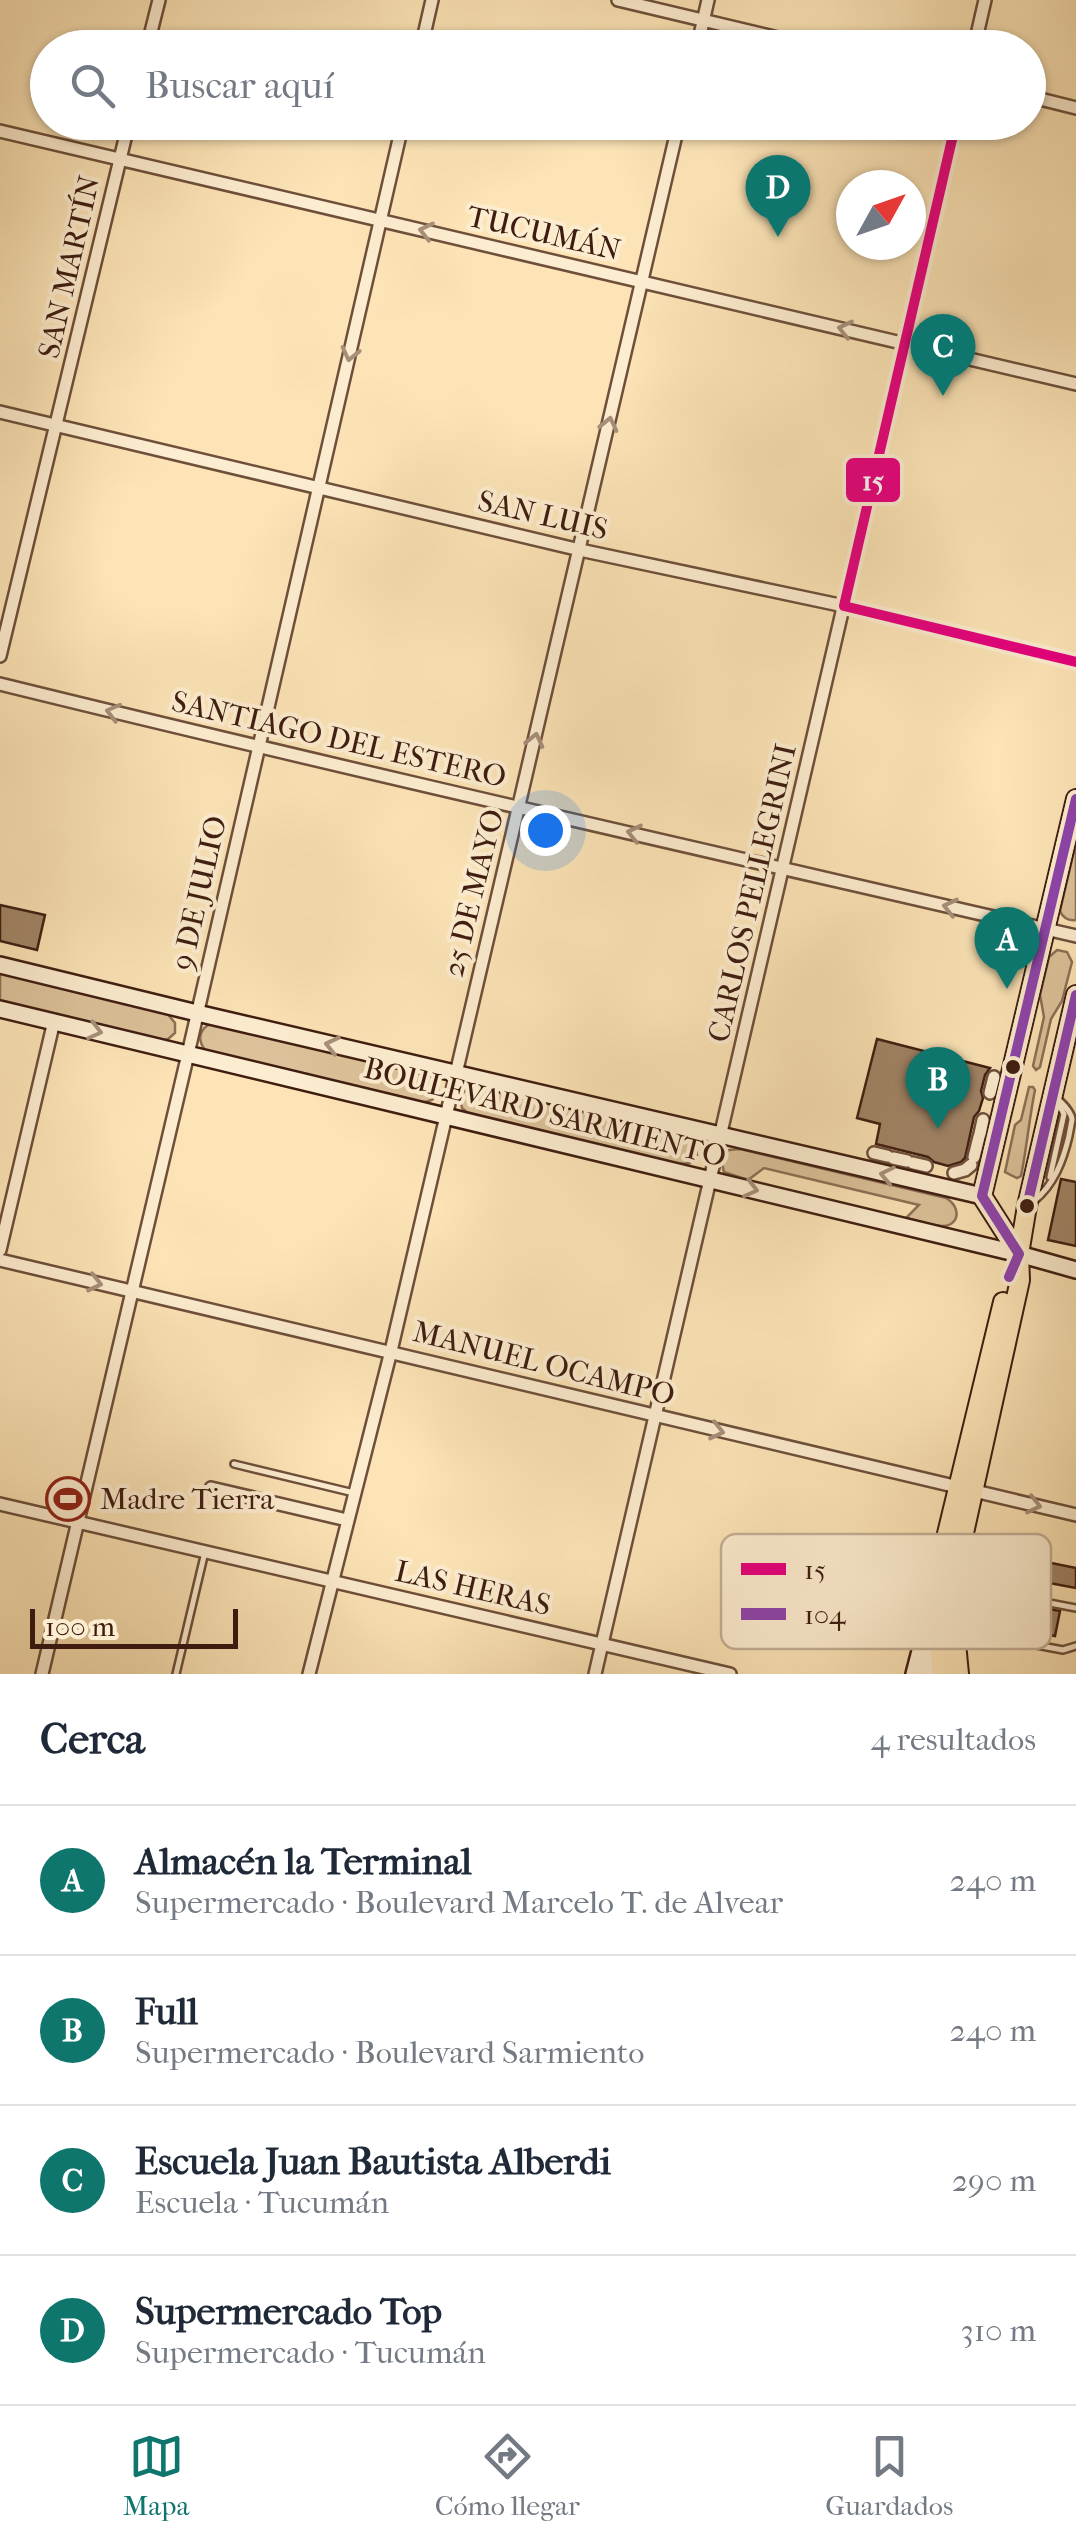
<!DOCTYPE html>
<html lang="es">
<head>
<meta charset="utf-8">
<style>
	:root { --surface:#fff; --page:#f2f2f3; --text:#1f2937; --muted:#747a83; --line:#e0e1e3; --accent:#0f766e }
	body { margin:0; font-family:"IM FELL French Canon",serif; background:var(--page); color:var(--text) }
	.compass { position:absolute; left:836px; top:170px; width:90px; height:90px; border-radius:50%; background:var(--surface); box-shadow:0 2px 8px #0004; rotate:50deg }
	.scale { position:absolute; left:30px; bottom:25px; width:208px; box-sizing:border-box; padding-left:10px; border:5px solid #3e1d10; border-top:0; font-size:28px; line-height:35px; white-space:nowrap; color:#3e1d10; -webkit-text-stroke:8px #fdedd0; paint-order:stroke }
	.you { position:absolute; left:545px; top:830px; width:35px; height:35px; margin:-25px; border:8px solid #fff; border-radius:50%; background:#1a73e8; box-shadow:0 0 0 15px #1a73e833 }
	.badge { display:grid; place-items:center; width:65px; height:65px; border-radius:50%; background:var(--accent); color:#fff; font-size:32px; font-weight:700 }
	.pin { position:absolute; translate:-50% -82px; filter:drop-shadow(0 2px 5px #0008) }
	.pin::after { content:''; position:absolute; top:52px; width:35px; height:30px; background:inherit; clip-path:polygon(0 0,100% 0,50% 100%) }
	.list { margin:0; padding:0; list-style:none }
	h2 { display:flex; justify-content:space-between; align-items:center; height:130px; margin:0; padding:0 40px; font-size:42px }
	h2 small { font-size:32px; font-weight:400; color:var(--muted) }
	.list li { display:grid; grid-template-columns:65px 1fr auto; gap:30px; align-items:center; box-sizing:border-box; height:150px; padding:0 40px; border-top:2px solid var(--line) }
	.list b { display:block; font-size:38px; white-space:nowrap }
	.list p { margin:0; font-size:32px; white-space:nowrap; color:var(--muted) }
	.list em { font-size:32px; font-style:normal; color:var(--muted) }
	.icon { flex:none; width:55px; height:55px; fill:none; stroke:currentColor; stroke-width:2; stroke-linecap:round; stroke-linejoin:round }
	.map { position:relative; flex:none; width:1076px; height:1674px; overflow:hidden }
	.search { position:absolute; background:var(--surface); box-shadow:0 2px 8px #0004; left:30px; right:30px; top:30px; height:110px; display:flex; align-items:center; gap:25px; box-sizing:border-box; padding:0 35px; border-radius:55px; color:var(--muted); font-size:38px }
	.sheet { height:730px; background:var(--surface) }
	nav { display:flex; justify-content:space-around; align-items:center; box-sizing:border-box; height:140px; border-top:2px solid var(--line); background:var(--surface); font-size:28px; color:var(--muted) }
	nav a { display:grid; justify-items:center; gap:5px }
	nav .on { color:var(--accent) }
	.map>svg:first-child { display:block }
</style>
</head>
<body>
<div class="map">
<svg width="1076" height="1674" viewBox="0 0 1076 1674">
	<rect width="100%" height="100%" fill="#fce4b6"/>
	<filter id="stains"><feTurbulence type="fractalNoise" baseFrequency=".002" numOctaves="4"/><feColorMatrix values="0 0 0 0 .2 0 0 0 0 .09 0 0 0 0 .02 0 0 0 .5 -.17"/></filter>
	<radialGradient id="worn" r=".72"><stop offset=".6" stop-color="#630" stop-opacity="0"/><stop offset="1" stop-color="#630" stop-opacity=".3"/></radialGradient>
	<g fill="#dcc29a" stroke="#8d7055" stroke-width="2.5">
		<path d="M1076,842V920C1068,921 1063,918 1060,911Z"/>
		<polygon points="1057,950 1067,952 1072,962 1062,1001 1051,1019 1040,1067 1036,1070 1033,1066 1044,1017 1040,995 1049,957"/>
		<polygon points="0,973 166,1012 175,1023 175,1033 168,1039 160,1041 0,1003"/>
		<path d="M216,1024L429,1075L438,1083V1093L432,1100L422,1103L206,1051C198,1042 198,1032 208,1025Z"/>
		<path d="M473,1086L686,1136L695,1143L697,1155L690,1163L680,1164L469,1114L462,1108C459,1097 462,1090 473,1086Z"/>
		<path d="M1029,1087H1033L1035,1090C1029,1119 1027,1147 1021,1176L1017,1178L1005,1172L1015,1125L1021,1120Z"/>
		<path d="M740,1149L946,1198C961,1206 961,1227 940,1226C929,1225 916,1220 906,1218L919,1205L764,1168L748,1180L724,1172L721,1159L729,1150Z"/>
	</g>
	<g fill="#a18466" stroke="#3e1d10" stroke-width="2.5">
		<polygon points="0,905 45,915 37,950 0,941"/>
		<polygon points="877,1039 990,1068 985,1075 981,1091 983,1098 979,1111 974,1117 965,1158 961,1162 948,1166 934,1162 928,1157 876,1144 880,1124 857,1118"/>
		<polygon points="1061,1179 1076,1182 1076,1246 1048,1240"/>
		<polygon points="997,1552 1076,1568 1076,1588 1028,1579 1026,1592 1007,1589 1010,1575 993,1572"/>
		<polygon points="1028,1605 1060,1611 1055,1636 1023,1630"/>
	</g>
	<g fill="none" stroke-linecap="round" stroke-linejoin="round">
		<g stroke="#6e4f3a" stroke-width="10">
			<g id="lane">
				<polyline points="1050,1177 1064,1114 1057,1101"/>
				<path d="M1034,1201C1054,1185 1063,1161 1069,1136C1069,1135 1072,1121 1072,1119C1071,1111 1063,1104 1058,1099"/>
				<polyline points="234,1464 354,1493"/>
				<polyline points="961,1586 1076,1608"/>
				<polyline points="957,1630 1063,1650 1076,1646"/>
				<polyline points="1014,1640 1023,1599"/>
				<polyline points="176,1674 205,1552"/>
			</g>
		</g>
		<g stroke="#6e4f3a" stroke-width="16">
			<g id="street">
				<polyline points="618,0 820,48"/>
				<polyline points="147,48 159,0"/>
				<polyline points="421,48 432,0"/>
				<polyline points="697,48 708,0"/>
				<polyline points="974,48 985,0"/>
				<polyline points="1028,96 1076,108"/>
				<polyline points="0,131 1076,384"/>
				<polyline points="0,412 580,550 844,606 1076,662"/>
				<polyline points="0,656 129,122"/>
				<path d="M0,684C358,772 717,853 1076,936"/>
				<polyline points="990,1093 994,1077"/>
				<polyline points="980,1134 983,1120"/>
				<polyline points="874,1153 887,1156"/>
				<polyline points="974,1157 979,1137"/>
				<polyline points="893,1158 907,1161"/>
				<polyline points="913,1163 926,1166"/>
				<polyline points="954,1173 965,1170 971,1165"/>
				<polyline points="0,1250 54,1021"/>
				<polyline points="0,1260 1076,1515"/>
				<polyline points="211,1488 347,1520"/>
				<polyline points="0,1504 730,1674"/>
				<polyline points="42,1674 188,1054 403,122"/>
				<polyline points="309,1674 391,1351 679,122"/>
				<polyline points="595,1674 956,122"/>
			</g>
		</g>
		<g stroke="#3e1d10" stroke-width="20">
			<g id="secondary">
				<polyline points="0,965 197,1013 982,1196"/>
				<polyline points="0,1009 1019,1254 1076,1270"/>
				<polyline points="914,1674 934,1597"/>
				<polyline points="929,1674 936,1644"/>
			</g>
		</g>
		<g stroke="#3e1d10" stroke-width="22">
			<g id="primary">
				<polyline points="1019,1254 982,1196 1076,799"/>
				<path d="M942,1674C937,1629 937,1587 945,1542L1003,1302"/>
				<polyline points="959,1674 953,1612 956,1569 1020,1280 1019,1254 1027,1206 1076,995"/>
			</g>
		</g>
		<use href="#lane" stroke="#fdedd0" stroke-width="5"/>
		<use href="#street" stroke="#fdedd0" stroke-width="11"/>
		<use href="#secondary" stroke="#fdedd0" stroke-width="15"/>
		<use href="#primary" stroke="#fce4b6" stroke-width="18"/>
		<g stroke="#fdedd0" stroke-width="18">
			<polyline id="bus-1" points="956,122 844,606 1076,662"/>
		</g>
		<g stroke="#fdedd0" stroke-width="18">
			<g id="bus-2">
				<polyline points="1027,1206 1076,995"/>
				<polyline points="1009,1277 1019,1254 982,1196 1076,799"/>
			</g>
		</g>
		<use href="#bus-1" stroke="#e5007d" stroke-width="10"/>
		<use href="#bus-2" stroke="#8e44ad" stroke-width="10"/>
	</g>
	<defs><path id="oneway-chevron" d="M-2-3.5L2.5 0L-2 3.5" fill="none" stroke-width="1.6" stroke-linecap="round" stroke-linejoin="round" transform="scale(2.5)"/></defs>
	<g stroke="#a78f7a">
		<use href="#oneway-chevron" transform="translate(426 231) rotate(-167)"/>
		<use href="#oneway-chevron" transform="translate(845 329) rotate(-167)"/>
		<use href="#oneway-chevron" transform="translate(350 354) rotate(103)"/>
		<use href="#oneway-chevron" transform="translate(609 424) rotate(-77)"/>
		<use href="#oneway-chevron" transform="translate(113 712) rotate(-166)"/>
		<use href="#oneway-chevron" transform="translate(535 740) rotate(-77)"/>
		<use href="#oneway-chevron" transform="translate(634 833) rotate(-167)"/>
		<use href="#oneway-chevron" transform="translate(950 907) rotate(-167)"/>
		<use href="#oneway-chevron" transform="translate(95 1031) rotate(14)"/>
		<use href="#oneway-chevron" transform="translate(332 1045) rotate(-167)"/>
		<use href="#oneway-chevron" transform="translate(887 1175) rotate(-168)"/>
		<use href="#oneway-chevron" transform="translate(751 1189) rotate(14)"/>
		<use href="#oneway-chevron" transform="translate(95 1283) rotate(13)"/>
		<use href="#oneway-chevron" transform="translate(717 1431) rotate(13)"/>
		<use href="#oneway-chevron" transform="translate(1034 1505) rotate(13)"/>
	</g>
	<defs>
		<g id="stadium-ring" transform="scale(2.25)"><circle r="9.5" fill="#fdedd0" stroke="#8f2418" stroke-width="1.5"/><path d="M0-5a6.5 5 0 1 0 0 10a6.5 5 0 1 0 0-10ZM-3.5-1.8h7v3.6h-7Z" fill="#8f2418"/></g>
	</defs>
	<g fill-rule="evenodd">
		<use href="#stadium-ring" x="68" y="1499"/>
	</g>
	<g fill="#3e1d10" stroke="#fdedd0" stroke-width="4">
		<circle cx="1013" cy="1067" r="9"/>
		<circle cx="1027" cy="1206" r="9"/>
	</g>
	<g text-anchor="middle" stroke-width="8" stroke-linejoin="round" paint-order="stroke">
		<g font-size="30" fill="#3e1d10" stroke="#fdedd0">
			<text transform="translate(544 233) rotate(13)" y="10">TUCUMÁN</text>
			<text transform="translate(69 267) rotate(-77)" y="10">SAN MARTÍN</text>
			<text transform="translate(543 515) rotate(13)" y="10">SAN LUIS</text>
			<text transform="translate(339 739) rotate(13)" y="10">SANTIAGO DEL ESTERO</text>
			<text transform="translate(199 893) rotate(-77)" y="10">9 DE JULIO</text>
			<text transform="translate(473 893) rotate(-76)" y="10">25 DE MAYO</text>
			<text transform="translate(752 893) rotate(-77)" y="10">CARLOS PELLEGRINI</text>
			<text transform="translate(545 1112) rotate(14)" y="10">BOULEVARD SARMIENTO</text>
			<text transform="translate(544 1363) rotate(14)" y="10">MANUEL OCAMPO</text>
			<text transform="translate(473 1588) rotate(13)" y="10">LAS HERAS</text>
		</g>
		<g font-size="30" fill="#3e1d10" stroke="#fdedd0" text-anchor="start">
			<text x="100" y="1509">Madre Tierra</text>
		</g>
	</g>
	<rect x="721" y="1534" width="330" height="115" rx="15" fill="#fdedd0" stroke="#c4af96" stroke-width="2.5"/>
	<rect x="741" y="1563" width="45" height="12" fill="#e5007d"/>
	<rect x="741" y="1608" width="45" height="12" fill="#8e44ad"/>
	<g font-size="28" fill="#3e1d10">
		<text x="804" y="1579">15</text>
		<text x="804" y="1624">104</text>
	</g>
	<rect stroke="#fdedd0" stroke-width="4" x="844" y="456" width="58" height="48" rx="10" fill="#e5007d"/>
	<g font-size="28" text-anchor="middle" font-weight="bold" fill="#fff">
		<text x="873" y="490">15</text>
	</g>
	<rect width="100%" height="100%" filter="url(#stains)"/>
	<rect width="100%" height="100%" fill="url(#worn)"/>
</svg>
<svg class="compass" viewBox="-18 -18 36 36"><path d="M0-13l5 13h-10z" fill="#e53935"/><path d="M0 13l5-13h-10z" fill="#747a83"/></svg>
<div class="scale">100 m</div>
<div class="you"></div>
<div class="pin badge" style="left:1007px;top:989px">A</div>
<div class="pin badge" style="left:938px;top:1129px">B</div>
<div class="pin badge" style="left:943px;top:396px">C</div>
<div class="pin badge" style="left:778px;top:237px">D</div>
<div class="search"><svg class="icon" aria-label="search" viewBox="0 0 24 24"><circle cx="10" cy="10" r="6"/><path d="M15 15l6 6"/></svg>Buscar aquí</div>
</div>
<section class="sheet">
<h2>Cerca<small>4 resultados</small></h2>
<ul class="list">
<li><span class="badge">A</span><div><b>Almacén la Terminal</b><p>Supermercado · Boulevard Marcelo T. de Alvear</p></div><em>240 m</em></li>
<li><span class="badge">B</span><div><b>Full</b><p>Supermercado · Boulevard Sarmiento</p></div><em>240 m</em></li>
<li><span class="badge">C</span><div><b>Escuela Juan Bautista Alberdi</b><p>Escuela · Tucumán</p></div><em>290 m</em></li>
<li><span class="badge">D</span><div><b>Supermercado Top</b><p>Supermercado · Tucumán</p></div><em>310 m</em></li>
</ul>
</section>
<nav>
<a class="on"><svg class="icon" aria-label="map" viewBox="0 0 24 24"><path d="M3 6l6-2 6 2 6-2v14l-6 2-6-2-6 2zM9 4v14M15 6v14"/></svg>Mapa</a>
<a><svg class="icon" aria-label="directions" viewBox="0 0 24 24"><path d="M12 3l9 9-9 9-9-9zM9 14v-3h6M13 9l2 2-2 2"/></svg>Cómo llegar</a>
<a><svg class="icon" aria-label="saved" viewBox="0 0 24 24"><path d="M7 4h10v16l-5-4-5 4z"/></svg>Guardados</a>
</nav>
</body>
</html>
